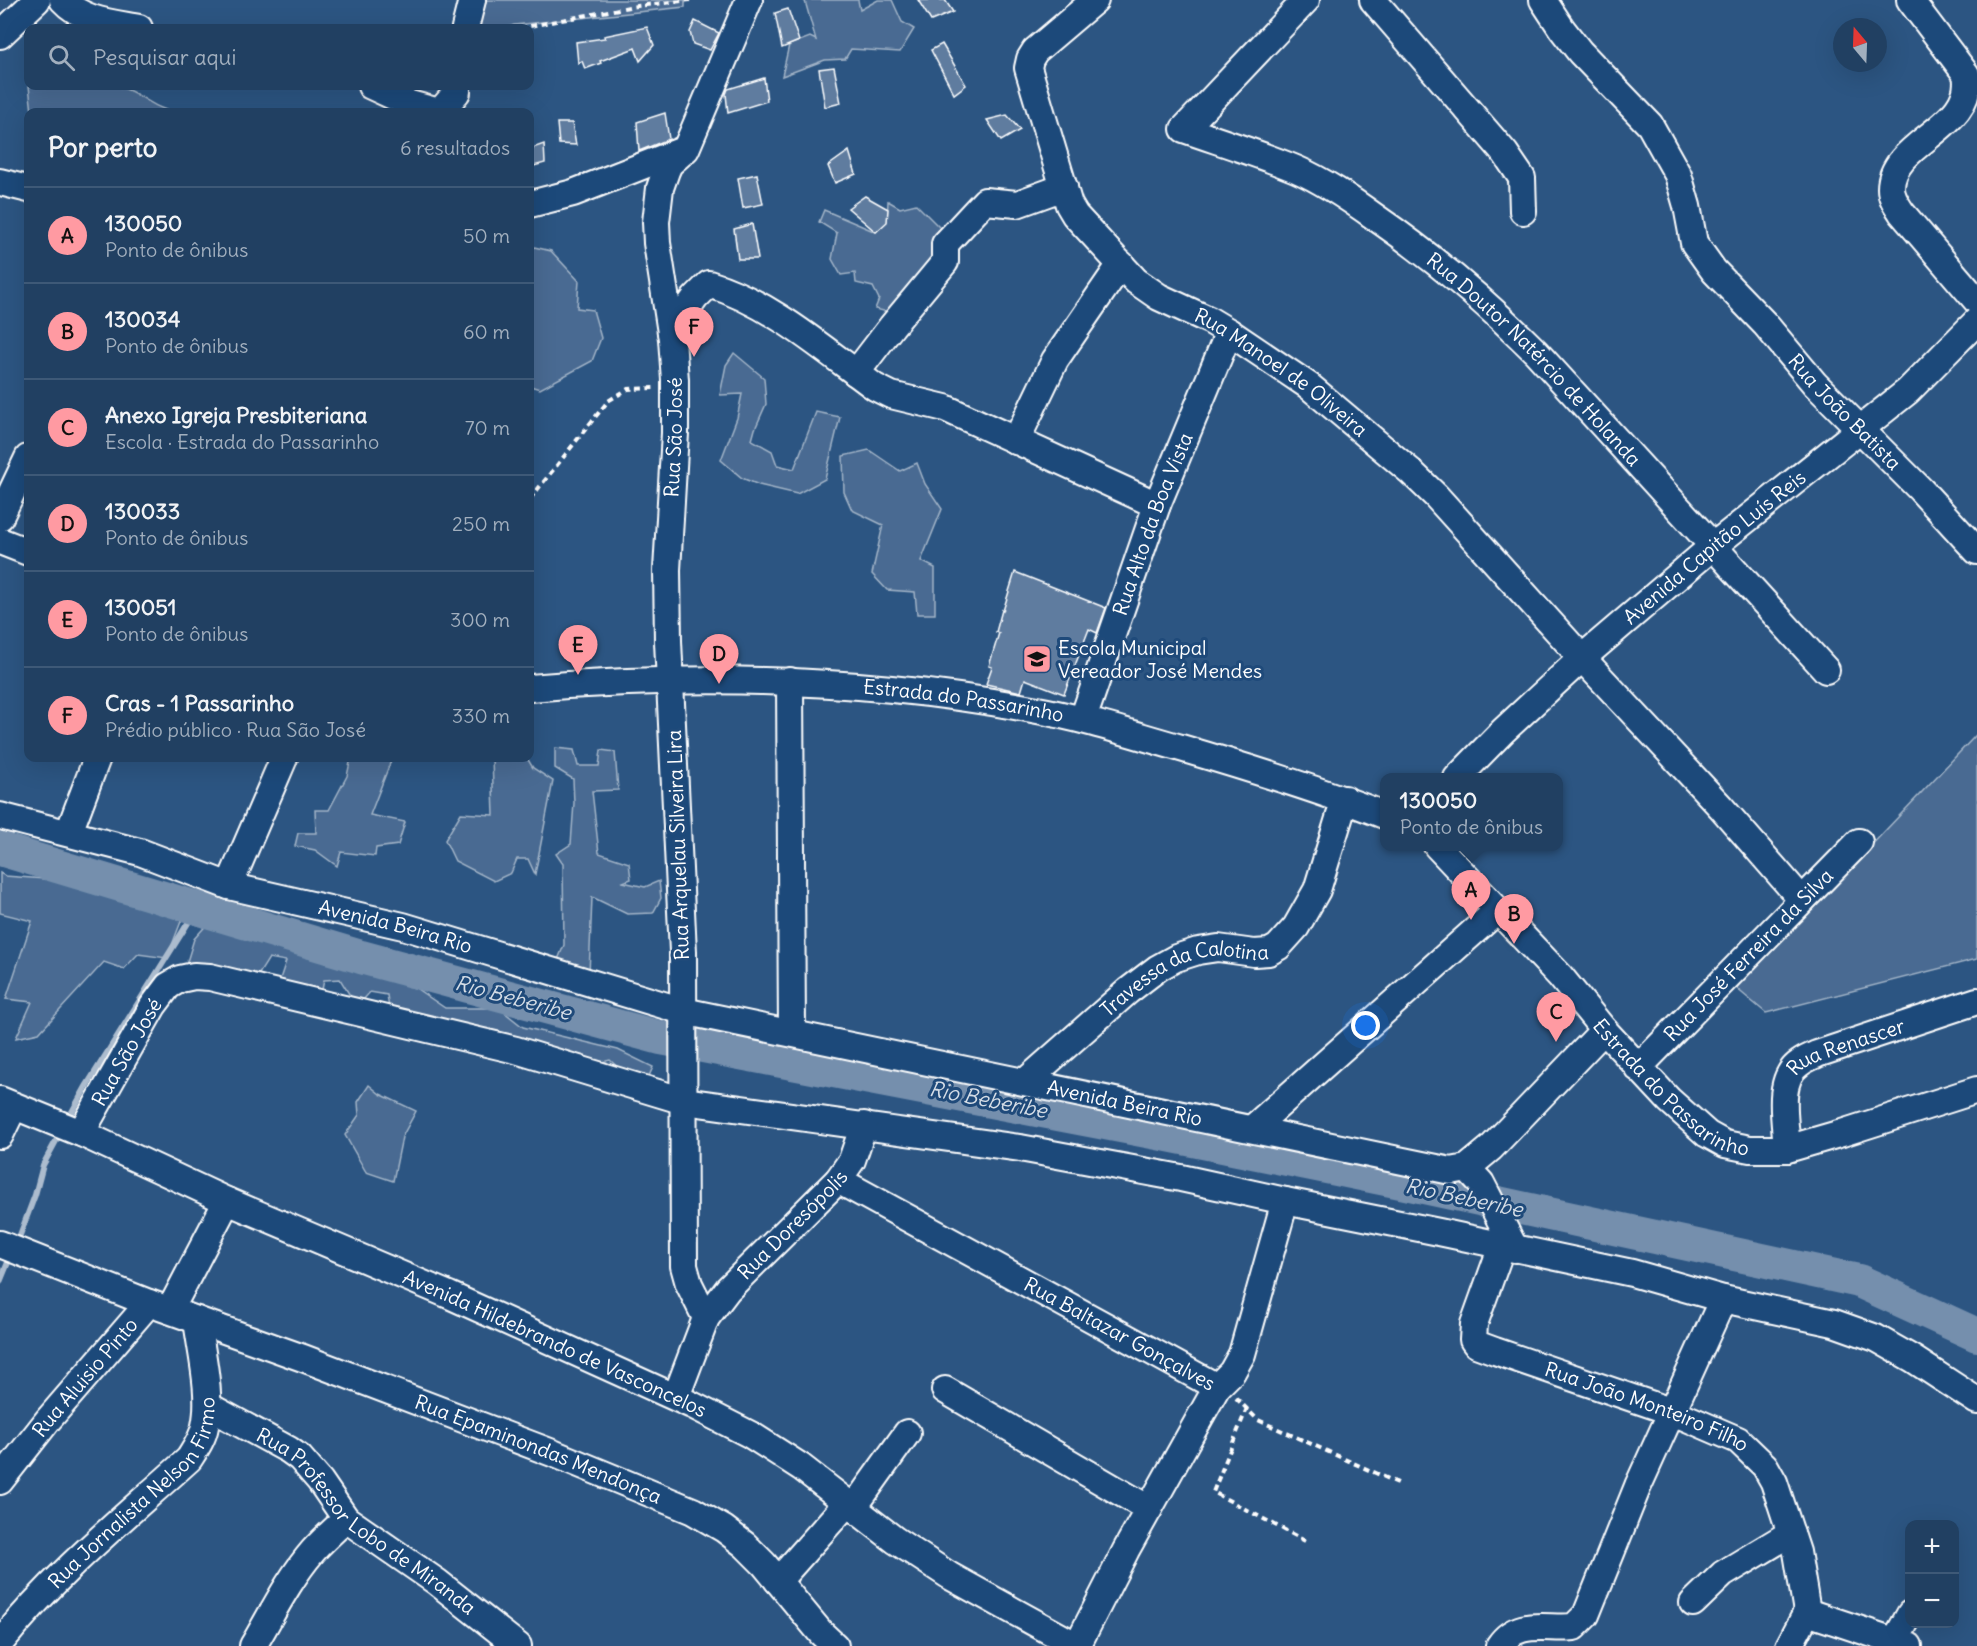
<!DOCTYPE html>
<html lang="pt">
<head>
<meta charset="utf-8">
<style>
	:root { --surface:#214062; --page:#294768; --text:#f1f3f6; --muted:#a2afbe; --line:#3e5977; --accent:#ff9aa2 }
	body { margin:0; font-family:Delius,sans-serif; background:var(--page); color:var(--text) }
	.controls { position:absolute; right:18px; bottom:18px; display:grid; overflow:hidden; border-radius:12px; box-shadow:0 6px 24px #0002 }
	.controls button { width:54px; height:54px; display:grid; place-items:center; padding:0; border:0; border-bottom:2px solid var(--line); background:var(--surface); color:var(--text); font:30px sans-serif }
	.compass { position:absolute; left:1833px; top:18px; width:54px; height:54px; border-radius:50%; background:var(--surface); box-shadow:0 6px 24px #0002; rotate:341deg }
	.you { position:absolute; left:1366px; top:1026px; width:21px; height:21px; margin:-15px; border:4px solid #fff; border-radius:50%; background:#1a73e8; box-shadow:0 0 0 9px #1a73e833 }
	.badge { display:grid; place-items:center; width:39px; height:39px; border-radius:50%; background:var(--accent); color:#111; font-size:20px; font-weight:700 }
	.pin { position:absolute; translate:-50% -50px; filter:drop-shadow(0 2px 3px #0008) }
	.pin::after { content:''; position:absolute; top:32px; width:21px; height:18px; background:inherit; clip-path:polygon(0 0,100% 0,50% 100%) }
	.popup { position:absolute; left:1380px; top:773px; width:183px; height:78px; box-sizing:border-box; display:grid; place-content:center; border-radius:12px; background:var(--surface); filter:drop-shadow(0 2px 4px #0005); font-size:20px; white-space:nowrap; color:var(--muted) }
	.popup b { font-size:22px; color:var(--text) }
	.popup::after { content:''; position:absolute; left:50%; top:100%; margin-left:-12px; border:12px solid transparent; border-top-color:var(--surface) }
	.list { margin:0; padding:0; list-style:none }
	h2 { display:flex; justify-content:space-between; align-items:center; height:78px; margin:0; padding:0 24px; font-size:26px }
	h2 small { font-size:20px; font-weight:400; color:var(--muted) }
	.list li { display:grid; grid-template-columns:39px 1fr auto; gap:18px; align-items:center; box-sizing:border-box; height:96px; padding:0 24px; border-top:2px solid var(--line) }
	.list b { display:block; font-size:22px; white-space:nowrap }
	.list p { margin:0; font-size:20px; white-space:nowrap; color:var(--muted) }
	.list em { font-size:20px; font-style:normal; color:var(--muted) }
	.icon { flex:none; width:33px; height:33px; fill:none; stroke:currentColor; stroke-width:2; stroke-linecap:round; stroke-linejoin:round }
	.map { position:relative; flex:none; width:1977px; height:1646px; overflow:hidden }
	.search { position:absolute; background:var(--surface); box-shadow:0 6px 24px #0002; left:24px; top:24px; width:510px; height:66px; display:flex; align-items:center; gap:15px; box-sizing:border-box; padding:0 21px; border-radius:12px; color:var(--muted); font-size:22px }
	.panel { position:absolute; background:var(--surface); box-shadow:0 6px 24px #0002; left:24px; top:108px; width:510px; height:654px; border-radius:12px }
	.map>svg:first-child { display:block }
</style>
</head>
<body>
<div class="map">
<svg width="1977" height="1646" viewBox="0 0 1977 1646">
	<rect width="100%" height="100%" fill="#2c5582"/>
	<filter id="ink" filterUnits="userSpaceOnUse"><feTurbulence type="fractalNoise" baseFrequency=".0167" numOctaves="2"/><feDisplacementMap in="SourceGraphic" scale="12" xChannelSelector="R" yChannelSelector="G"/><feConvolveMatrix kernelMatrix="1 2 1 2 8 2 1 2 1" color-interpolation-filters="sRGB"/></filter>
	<g filter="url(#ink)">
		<g fill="#486b92" stroke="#a4b5c8" stroke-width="1.5">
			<polygon points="476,0 685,0 685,7 514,25 506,28 470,28"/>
			<polygon points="803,0 858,0 860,10 878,0 892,0 902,22 914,29 900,52 851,49 845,59 825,60 782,76 789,45 810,37 816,40 805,1"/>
			<path d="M29,86C53,85 107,81 128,90C144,97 156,109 174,112H32Z"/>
			<polygon points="888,201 900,208 916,204 944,232 938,260 888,312 875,309 879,299 873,287 856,283 855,273 841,275 832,259 837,233 819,222 824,210 876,232 887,221"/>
			<polygon points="530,246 551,251 579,281 577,308 593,310 601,338 592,361 540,389 530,386"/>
			<polygon points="734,353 764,378 766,404 755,429 752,440 772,451 777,465 794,469 816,412 840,417 825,479 797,494 759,485 742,478 721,460 737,418 742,394 720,395 726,365"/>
			<polygon points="869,450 900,471 917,463 925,484 942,509 921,561 935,568 935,614 917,614 915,592 887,590 872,574 883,525 852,510 844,492 843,456"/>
			<polygon points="1977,734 1977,959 1766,1013 1736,988"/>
			<polygon points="555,748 574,750 578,766 599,766 601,750 615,752 618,790 592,791 599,853 629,863 631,879 623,882 645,887 659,881 661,898 653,913 627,914 592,897 589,975 557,962 564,945 563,864 556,854 571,844 574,803 573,779 555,768"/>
			<polygon points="351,758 392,758 370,815 405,822 398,845 376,848 375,856 341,852 337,866 315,850 295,846 298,833 316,833 315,810 329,810 347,776"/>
			<polygon points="492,758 527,758 533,768 553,781 535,874 528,859 517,859 511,873 494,881 455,861 445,840 461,813 494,815"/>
			<polygon points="0,873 5,876 72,881 185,911 167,958 138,954 124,969 104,962 39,1033 16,1038 32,1002 6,999 32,921 0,913"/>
			<polygon points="211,920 302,951 408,983 445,1008 499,1008 523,1027 618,1050 653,1067 649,1076 625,1074 610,1060 590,1065 390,1015 387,995 370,992 357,1007 340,979 324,980 319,1004 278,985 286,961 269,958 254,982 186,965 194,939"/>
			<polygon points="369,1085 380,1094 416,1111 402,1137 393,1181 366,1172 345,1135 359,1115 358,1102"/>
		</g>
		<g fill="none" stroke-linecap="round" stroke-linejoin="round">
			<g stroke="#acbcce" stroke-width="6">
				<polyline points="67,1121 87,1085 198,907"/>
				<polyline points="20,1235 35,1195 43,1165 62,1130"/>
				<polyline points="0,1282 9,1260"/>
			</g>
			<polyline stroke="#748fad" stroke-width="34" points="0,849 361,957 661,1038 1168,1135 1401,1182 1859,1281 1977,1335"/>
		</g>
		<g fill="#5e7c9f" stroke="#fff" stroke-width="1.5">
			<polygon points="918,0 945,0 953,12 931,21"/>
			<polygon points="788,9 799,41 782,48 775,13"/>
			<polygon points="695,21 719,33 710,50 693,44 690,32"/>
			<polygon points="647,27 654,45 640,61 635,48 600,61 601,63 585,69 582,61 578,63 576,42 605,38 604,36"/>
			<polygon points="942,44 966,85 954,94 931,50"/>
			<polygon points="834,67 841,103 825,107 819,69"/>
			<polygon points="764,78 767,101 728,113 726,94 728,89"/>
			<polygon points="665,113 669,139 639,151 637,122"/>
			<polygon points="1007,115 1020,130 1001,141 987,120"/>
			<polygon points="557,123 572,123 576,145 559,144"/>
			<polygon points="544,144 545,163 530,167 530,149"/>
			<polygon points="849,151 856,174 835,183 828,166"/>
			<polygon points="757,174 763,204 743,208 738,178"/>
			<polygon points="865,196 888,209 887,222 876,232 848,208"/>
			<polygon points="752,224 758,259 738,259 734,229"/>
			<polygon points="1015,572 1106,608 1097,633 1089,629 1064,694 1025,679 1021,692 986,684 992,667 989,666 999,633 996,632 1002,610 1003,611"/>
		</g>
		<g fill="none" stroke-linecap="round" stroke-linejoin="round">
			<g stroke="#fff" stroke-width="30">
				<g id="minor">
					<path d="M63,0C82,21 113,23 139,28"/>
					<path id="s1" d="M1095,0L1035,51L1030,59L1028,68L1069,205L1075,215L1136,281L1159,297L1209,320L1229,332L1309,386L1410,471L1436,496L1582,658L1721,807L1802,900"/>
					<path id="s2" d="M1306,0L1184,129C1221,142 1260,154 1296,169C1324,181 1350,199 1375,217C1433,257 1486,302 1536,352L1826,670"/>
					<polyline points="1373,0 1505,153 1522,178 1523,211"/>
					<path id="s3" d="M1543,0L1562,29L1580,52L1650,125L1678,175L1687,206L1694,243L1714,271L1765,324L1815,384L1921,490L1977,551"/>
					<path d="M1910,0L1966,74C1977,127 1891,141 1891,188C1891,198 1897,205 1902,213L1977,301"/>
					<polyline points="465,28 472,0"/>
					<polyline points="0,35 37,0"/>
					<polyline points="371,86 410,104 439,112"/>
					<polyline points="440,112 457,92 457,86"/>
					<polyline points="0,182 28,189"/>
					<polyline points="530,204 573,193 683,150"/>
					<path d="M671,332L695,298L709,284C771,303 823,349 875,387L891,395L945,408L1157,505"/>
					<polyline points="856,373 892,326 945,262 945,244 985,201 1017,204 1064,187"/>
					<polyline points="1016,441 1055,360 1121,264"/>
					<polyline points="0,517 28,458"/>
					<polyline points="0,541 28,552"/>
					<polyline points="790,681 792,1033"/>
					<path id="s4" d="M530,688C697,674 867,678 1032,709C1083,718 1132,734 1181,748C1249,768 1318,789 1384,815"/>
					<path id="s5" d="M1083,719L1157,505L1229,332"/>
					<path id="s6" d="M1457,778L1503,731L1582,658L1712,547L1908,391L1977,321"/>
					<path id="s7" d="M0,816L140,852L229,886L403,926L683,1011L1451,1171L1467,1168L1491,1148L1604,1030"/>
					<polyline points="69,832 97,758"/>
					<path id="s8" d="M1437,846L1560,976L1604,1030L1669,1100L1707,1134L1725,1144L1750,1149H1787L1842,1133L1977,1090"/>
					<polyline points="229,886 284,758"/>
					<path id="s9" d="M1638,1068L1859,842"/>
					<path id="s10" d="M1026,1081L1128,991L1158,968L1176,958L1198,951L1218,948L1254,953L1269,952L1278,947L1296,927L1317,890L1345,799"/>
					<path id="s11" d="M0,1100L81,1133L227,1201L449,1295L692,1405L751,1435L801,1467L895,1540L950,1576L1077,1646"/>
					<polyline points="1253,1128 1498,910"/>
					<path id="s12" d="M81,1133L153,1006L168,986L180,979L194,976L210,977L516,1050L684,1101L1020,1148L1181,1178L1285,1201L1439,1232L1632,1273L1723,1299L1834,1323L1876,1338L1913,1359L1977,1401"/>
					<polyline points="0,1135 14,1106"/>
					<path id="s13" d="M1787,1149C1786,1124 1775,1079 1800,1063C1805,1059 1811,1057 1817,1054L1977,1001"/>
					<polyline points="1467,1168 1481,1183 1515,1249"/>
					<path id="s14" d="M838,1180L1217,1387"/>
					<path id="s15" d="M0,1244L149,1303L303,1358L555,1454L693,1511L724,1529L745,1545L764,1564L821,1633L835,1646"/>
					<path id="s16" d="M1502,1246L1474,1324L1473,1340L1476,1344L1495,1351L1673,1412L1738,1440L1765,1466L1774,1482L1797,1552L1807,1612"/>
					<polyline points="170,1310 227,1201"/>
					<path id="s17" d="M706,1318L689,1284L684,1266L683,952L668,641L667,570L675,433V380L672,339L657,243L656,222L660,188L666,171L669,164L686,149L749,0"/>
					<polyline points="945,1390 1149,1509"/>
					<path id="s18" d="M676,1397L706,1318L728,1289L838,1180L852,1160L864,1125"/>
					<path id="s19" d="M208,1406L289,1450L300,1458L320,1481L346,1519L437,1582L518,1646"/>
					<path id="s20" d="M0,1481L48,1420L149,1303"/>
					<polyline points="854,1507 907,1433"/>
					<polyline points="778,1581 848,1502"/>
					<polyline points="1693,1603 1723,1574 1791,1533"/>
					<polyline points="1807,1612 1909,1646"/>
					<path id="s21" d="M0,1643C55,1574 124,1518 189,1459C196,1448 203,1438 205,1426C212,1394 201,1352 197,1320"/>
					<path d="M253,1646C272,1614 288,1580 313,1551C323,1540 335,1529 346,1519"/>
					<polyline points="1077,1646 1126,1550 1217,1387 1232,1372 1242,1354 1285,1201"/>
					<path d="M1499,1646C1518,1618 1546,1630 1574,1627L1586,1615L1638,1486L1723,1299"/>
					<polyline points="1789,1646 1807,1612"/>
					<polyline points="1892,1646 1910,1614"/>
				</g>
			</g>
			<g stroke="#fff" stroke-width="4" stroke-dasharray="6 4.5" stroke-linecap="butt">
				<polyline points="520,28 629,7 690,0"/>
				<polyline points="530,499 608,401 628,389 654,388"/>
				<polyline points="1236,1398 1258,1420 1400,1484"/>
				<polyline points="1247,1408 1213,1492 1309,1543"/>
			</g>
			<use href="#minor" stroke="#1f4a7a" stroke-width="26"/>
		</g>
	</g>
	<defs>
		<g id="school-square" transform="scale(1.5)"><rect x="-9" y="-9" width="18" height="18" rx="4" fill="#ff9aa2" stroke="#1f4a7a"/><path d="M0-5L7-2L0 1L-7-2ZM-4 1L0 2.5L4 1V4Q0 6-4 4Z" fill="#111"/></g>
	</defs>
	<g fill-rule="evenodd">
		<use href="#school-square" x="1037" y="659"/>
	</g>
	<g text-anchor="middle" stroke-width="6" stroke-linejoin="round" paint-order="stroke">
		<g font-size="20" fill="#fff" stroke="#1f4a7a">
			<text dy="7" stroke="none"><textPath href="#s2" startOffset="603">Rua Doutor Natércio de Holanda</textPath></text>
			<text dy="7" stroke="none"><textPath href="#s1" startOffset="514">Rua Manoel de Oliveira</textPath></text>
			<text dy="7" stroke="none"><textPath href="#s3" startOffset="519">Rua João Batista</textPath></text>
			<text dy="7" stroke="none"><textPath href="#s17" startOffset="886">Rua São José</textPath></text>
			<text dy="7" stroke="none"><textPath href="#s5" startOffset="207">Rua Alto da Boa Vista</textPath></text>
			<text dy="7" stroke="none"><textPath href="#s6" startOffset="346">Avenida Capitão Luís Reis</textPath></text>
			<text dy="7" stroke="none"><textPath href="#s4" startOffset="435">Estrada do Passarinho</textPath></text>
			<text transform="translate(678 845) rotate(-92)" y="7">Rua Arquelau Silveira Lira</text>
			<text dy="7" stroke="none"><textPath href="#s7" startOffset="411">Avenida Beira Rio</textPath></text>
			<text dy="7" stroke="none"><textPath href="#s9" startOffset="158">Rua José Ferreira da Silva</textPath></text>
			<text dy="7" stroke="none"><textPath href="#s10" startOffset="196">Travessa da Calotina</textPath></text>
			<text dy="7" stroke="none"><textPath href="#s13" startOffset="140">Rua Renascer</textPath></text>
			<text dy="7" stroke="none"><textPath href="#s12" startOffset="93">Rua São José</textPath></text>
			<text dy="7" stroke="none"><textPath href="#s8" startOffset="339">Estrada do Passarinho</textPath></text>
			<text dy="7" stroke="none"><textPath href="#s7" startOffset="1162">Avenida Beira Rio</textPath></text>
			<text dy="7" stroke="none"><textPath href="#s18" startOffset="212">Rua Doresópolis</textPath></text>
			<text dy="7" stroke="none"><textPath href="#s14" startOffset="321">Rua Baltazar Gonçalves</textPath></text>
			<text dy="7" stroke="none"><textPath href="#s11" startOffset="606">Avenida Hildebrando de Vasconcelos</textPath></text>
			<text dy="7" stroke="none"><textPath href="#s20" startOffset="134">Rua Aluisio Pinto</textPath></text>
			<text dy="7" stroke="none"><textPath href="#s16" startOffset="286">Rua João Monteiro Filho</textPath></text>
			<text dy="7" stroke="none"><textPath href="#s15" startOffset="576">Rua Epaminondas Mendonça</textPath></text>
			<text dy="7" stroke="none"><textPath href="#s21" startOffset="204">Rua Jornalista Nelson Firmo</textPath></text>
			<text dy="7" stroke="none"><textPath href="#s19" startOffset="198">Rua Professor Lobo de Miranda</textPath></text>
		</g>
		<g font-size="20" fill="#fff" stroke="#1f4a7a" text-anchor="start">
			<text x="1058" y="655">Escola Municipal<tspan x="1058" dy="23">Vereador José Mendes</tspan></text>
		</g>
		<g font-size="21" font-style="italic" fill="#d5dde6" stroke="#1f4a7a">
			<text transform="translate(513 998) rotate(15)" y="7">Rio Beberibe</text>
			<text transform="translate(988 1100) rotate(11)" y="7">Rio Beberibe</text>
			<text transform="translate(1464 1198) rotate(12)" y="7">Rio Beberibe</text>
		</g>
	</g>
</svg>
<div class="controls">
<button>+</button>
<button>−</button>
</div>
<svg class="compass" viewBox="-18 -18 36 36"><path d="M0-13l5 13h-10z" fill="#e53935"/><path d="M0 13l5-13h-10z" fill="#a2afbe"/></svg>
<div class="you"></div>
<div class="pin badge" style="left:1471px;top:920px">A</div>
<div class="popup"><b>130050</b>Ponto de ônibus</div>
<div class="pin badge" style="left:1514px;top:944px">B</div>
<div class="pin badge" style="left:1556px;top:1042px">C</div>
<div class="pin badge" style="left:719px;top:684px">D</div>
<div class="pin badge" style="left:578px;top:675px">E</div>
<div class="pin badge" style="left:694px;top:357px">F</div>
<div class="search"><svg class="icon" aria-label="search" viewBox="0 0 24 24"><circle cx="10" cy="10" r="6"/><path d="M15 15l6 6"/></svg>Pesquisar aqui</div>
<section class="panel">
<h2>Por perto<small>6 resultados</small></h2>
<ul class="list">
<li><span class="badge">A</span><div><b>130050</b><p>Ponto de ônibus</p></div><em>50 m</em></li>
<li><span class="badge">B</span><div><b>130034</b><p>Ponto de ônibus</p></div><em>60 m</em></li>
<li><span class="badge">C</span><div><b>Anexo Igreja Presbiteriana</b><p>Escola · Estrada do Passarinho</p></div><em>70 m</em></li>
<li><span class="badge">D</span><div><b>130033</b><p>Ponto de ônibus</p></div><em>250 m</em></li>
<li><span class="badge">E</span><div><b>130051</b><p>Ponto de ônibus</p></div><em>300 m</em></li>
<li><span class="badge">F</span><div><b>Cras - 1 Passarinho</b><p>Prédio público · Rua São José</p></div><em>330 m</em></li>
</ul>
</section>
</div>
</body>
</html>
